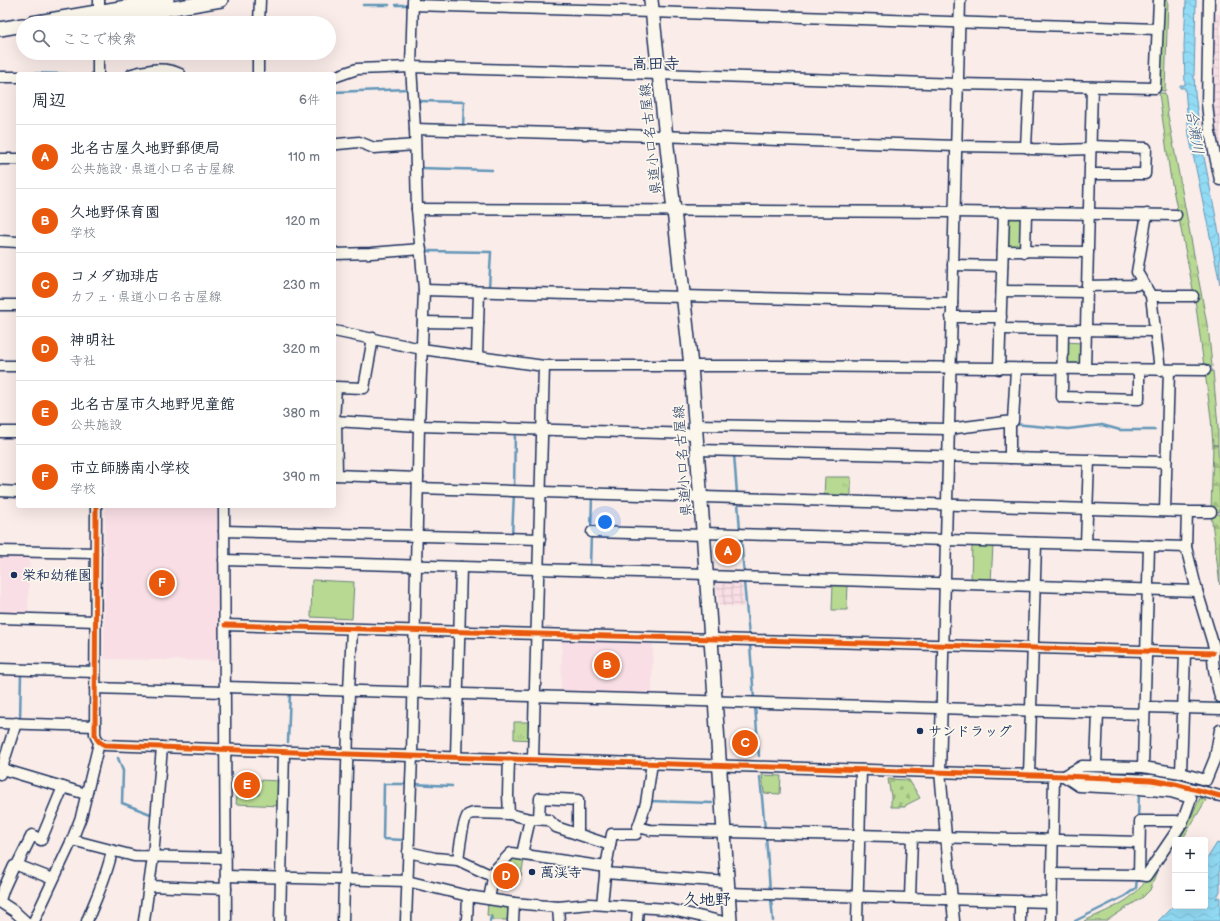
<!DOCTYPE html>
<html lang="ja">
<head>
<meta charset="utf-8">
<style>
	:root { --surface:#fff; --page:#f2f2f3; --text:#1f2937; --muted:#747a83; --line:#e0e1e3; --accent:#ea580c }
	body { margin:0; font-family:"Balsamiq Sans","Klee One",sans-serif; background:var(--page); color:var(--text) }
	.controls { position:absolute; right:12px; bottom:12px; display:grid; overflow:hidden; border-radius:4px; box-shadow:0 4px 16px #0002 }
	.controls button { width:36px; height:36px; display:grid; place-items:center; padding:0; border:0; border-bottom:1px solid var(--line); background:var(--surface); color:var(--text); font:20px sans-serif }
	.you { position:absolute; left:605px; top:522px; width:14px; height:14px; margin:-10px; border:3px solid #fff; border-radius:50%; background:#1a73e8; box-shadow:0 0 0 6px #1a73e833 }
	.badge { display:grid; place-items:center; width:26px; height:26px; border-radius:50%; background:var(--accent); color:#fff; font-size:13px; font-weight:700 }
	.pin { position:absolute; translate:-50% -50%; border:2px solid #fff; box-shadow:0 1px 4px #0006 }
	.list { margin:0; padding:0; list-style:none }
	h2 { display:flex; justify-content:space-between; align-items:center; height:52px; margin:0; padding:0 16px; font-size:17px }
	h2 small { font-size:13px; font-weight:400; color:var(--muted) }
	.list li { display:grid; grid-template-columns:26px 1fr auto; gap:12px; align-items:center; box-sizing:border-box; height:64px; padding:0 16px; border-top:1px solid var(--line) }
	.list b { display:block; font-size:15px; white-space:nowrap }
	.list p { margin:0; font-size:13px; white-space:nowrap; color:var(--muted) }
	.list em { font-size:13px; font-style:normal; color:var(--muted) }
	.icon { flex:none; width:22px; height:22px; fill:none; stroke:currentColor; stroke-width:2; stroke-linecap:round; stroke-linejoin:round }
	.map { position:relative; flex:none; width:1220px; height:921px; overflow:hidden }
	.search { position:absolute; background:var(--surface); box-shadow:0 4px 16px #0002; left:16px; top:16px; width:320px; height:44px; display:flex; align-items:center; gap:10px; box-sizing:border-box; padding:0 14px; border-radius:22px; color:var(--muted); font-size:15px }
	.panel { position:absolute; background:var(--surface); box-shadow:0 4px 16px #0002; left:16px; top:72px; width:320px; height:436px; border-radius:4px }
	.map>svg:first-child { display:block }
</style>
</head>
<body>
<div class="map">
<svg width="1220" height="921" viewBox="0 0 1220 921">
	<defs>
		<pattern id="industrial-grid" width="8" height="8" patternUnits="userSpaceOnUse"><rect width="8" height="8" fill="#f9dfe5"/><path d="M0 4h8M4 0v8" fill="none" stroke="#d5c0c7"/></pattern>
		<pattern id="grass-tufts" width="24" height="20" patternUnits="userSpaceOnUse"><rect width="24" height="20" fill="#b8d992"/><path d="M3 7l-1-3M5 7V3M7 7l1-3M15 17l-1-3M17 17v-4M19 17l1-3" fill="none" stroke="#9ebb80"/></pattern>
		<pattern id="forest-firs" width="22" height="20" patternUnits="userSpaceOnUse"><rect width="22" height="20" fill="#b8d992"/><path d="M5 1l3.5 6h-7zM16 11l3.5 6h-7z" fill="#9ebb80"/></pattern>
		<pattern id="cemetery-stones" width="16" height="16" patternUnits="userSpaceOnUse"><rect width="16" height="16" fill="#b8d992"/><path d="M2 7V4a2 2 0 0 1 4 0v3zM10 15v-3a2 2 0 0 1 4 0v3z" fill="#9ebb80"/></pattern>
		<pattern id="water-waves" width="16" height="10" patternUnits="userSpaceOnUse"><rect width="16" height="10" fill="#92dbf4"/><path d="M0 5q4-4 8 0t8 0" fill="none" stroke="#7dbcd4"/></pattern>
	</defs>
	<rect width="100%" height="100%" fill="#faece9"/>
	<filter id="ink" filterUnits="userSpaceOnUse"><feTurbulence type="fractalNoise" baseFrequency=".025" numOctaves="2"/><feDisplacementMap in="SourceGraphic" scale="8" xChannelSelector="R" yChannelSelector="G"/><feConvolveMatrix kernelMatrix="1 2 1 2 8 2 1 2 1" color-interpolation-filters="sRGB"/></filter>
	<g filter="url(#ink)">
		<g fill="#f9dfe5">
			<polygon points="105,506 219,506 218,661 104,659"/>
			<polygon points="0,554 30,555 28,615 0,614"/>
			<polygon points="562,639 653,641 652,696 561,693"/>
		</g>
		<g fill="url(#industrial-grid)">
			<polygon points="1212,13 1220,14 1220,153 1213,114"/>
			<polygon points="716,581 742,581 744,607 719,606"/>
		</g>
		<g fill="url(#grass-tufts)" stroke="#6a8478">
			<polygon points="1159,93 1165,93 1168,116 1209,335 1212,367 1205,368 1204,366 1195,299 1170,174"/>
			<polygon points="1213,371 1218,426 1218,445 1213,445 1211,418 1205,372"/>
			<polygon points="825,477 851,477 851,497 824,496"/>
			<polygon points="514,722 531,722 531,740 514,739"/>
			<polygon points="1200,798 1206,800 1182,840 1180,840"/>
			<path d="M1176,835L1158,868L1150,890L1143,897L1106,921H1084C1099,914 1115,908 1128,899C1148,884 1163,856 1176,835Z"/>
		</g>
		<g fill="url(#forest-firs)" stroke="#6a8478">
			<polygon points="1162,0 1168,0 1165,91 1158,90"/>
			<polygon points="1213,445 1218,445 1220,512 1211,511"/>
			<polygon points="1211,514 1220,514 1220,585"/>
		</g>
		<g fill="url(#cemetery-stones)" stroke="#6a8478">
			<polygon points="888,779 909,780 920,798 906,805 905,807 891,807 891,796"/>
			<polygon points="512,855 524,860 521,876 497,870"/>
		</g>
		<g fill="#b8d992" stroke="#6a8478">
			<polygon points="1010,215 1023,218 1023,247 1006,247 1007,218"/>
			<polygon points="1066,342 1082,343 1081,363 1079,366 1067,365"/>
			<polygon points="972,544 993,545 991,582 971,581"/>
			<polygon points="312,580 354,582 352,619 311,617"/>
			<polygon points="833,583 848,583 847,610 832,610"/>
			<polygon points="762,775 781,776 780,794 764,793"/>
			<polygon points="259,780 281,781 280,806 236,804 237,795 259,795"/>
			<polygon points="488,903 509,905 511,920 492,920 492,916 487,915"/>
		</g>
		<g fill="url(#water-waves)" stroke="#6296b8">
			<polygon points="1186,0 1196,0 1194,75 1195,93 1201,142 1220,238 1220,284 1189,135 1185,88 1180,88 1180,85 1185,85 1184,46"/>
			<polygon points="1217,843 1220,844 1220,891 1216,899 1220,897 1220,921 1158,921 1175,904 1175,906 1205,906 1205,862"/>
		</g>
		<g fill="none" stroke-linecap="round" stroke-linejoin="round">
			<g stroke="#6296b8" stroke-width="2.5">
				<polyline points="363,5 389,5"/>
				<polyline points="396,5 408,5"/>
				<polyline points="18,73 69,74"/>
				<polyline points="334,92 408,89"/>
				<polyline points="418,101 464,102 463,127"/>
				<polyline points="420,168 492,170"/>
				<polyline points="425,251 491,252 489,288"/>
				<polyline points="1014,424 1068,429 1102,425 1120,430 1155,430"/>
				<polyline points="734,454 737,494"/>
				<polyline points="514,488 515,432"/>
				<polyline points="738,503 740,531"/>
				<polyline points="591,529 592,497"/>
				<polyline points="512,536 514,493"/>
				<polyline points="741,538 744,574"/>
				<polyline points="590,566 591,534"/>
				<polyline points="744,582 749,636"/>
				<polyline points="750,645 754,699"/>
				<polyline points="755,706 759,756"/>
				<polyline points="20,720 21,674"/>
				<polyline points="288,742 290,692"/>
				<polyline points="118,758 123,771 122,803 153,815"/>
				<polyline points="760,777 765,829"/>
				<polyline points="413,784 452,786"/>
				<polyline points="649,801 712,803"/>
				<polyline points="1138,819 1139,792"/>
				<polyline points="766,836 770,891"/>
				<polyline points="404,842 404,840 383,839 384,784 406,784"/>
				<polyline points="771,898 773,921"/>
				<polyline points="490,921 491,917"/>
				<polyline points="1075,921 1125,896 1136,888 1137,878"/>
			</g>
			<g stroke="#1b2f5e" stroke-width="13">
				<g id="minor">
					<polyline points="99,0 99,17"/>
					<polyline points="1209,0 1207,103 1210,132 1220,180"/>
					<polyline points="413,5 652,12 1157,29"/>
					<polyline points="259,23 260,0"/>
					<polyline points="98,74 98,53"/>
					<path d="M132,74C148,70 165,66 180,74"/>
					<polyline points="258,74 258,53"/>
					<polyline points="0,77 18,77"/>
					<polyline points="334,77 357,69 411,67 659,74 958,84 1155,88 1159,0"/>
					<polyline points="415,129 657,136 956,146 1026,147 1029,86"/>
					<polyline points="334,145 338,144 359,142 374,148 415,145"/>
					<polyline points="1026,147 1031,149 1060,150 1091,149"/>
					<polyline points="0,159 18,159"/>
					<polyline points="1091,174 1145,174 1146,148 1091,146"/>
					<polyline points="417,209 954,212 1176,215"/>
					<polyline points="1147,214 1137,272 1151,296 1160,370"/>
					<polyline points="0,241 18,242"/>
					<polyline points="1003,251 1088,252"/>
					<polyline points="334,252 335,254 371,253 421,249"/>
					<polyline points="1025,252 1026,213"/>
					<polyline points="953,265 1002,266"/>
					<polyline points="1087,286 1136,285 1142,281"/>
					<polyline points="424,290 683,297"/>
					<polyline points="1002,291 1087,292"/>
					<polyline points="683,296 952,303"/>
					<polyline points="1151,296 1193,296"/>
					<polyline points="0,305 18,305"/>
					<polyline points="951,317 1001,317"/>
					<polyline points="423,322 478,323"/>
					<polyline points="1000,329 1155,331"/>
					<polyline points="1063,330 1062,397 1139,399 1139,370"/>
					<polyline points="334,331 422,349 544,366 778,366 1205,370"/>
					<polyline points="477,357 479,292"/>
					<polyline points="0,366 18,366"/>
					<polyline points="999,369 1004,212"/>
					<polyline points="1085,369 1092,87"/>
					<polyline points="334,421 419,426 696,434"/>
					<polyline points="334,421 336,387 364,388 373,338"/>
					<polyline points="336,421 337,475"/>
					<polyline points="696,425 948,429 1013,421 1016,369"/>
					<polyline points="0,432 18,432"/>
					<polyline points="698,450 1166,462"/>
					<polyline points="1010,458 1010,426"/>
					<polyline points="334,475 418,478"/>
					<path d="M418,488L1187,512L1186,547L1197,591L1214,647C1211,663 1216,680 1220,697"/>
					<polyline points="0,491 18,492"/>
					<path d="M96,506L95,734C97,741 99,742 105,745L347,754L1064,776L1151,780L1175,784L1220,796"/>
					<polyline points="224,506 226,921"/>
					<polyline points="1165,511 1169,370"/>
					<polyline points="1187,512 1211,512"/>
					<polyline points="224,531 540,539"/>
					<polyline points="592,532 704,535"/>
					<polyline points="704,533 1186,547"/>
					<polyline points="1086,544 1089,460"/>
					<polyline points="0,551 96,553"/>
					<polyline points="224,560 706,574"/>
					<polyline points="706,576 1197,591"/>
					<polyline points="0,618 96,621"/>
					<polyline points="225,625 1213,653"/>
					<polyline points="0,669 95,672"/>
					<polyline points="225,687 1144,714"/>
					<polyline points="95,688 224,692"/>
					<polyline points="1145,707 1220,709"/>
					<polyline points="0,723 95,726"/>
					<polyline points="456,757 461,567"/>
					<polyline points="509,758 508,795 509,814"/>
					<polyline points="533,759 544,366"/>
					<polyline points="1096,766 1098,713"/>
					<polyline points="1143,767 1149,546"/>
					<polyline points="2,769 86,794"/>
					<polyline points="1181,773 1185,653"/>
					<polyline points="0,774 16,723"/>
					<polyline points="1029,775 1036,543"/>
					<polyline points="539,819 540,798 578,800 578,834"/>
					<polyline points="638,827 650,830 1139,842"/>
					<polyline points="72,840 134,856 225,858"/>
					<polyline points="408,852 435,858 458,860 490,875 511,853 606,867"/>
					<polyline points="522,854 530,819"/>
					<path d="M458,860C459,852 463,820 468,815C470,814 472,813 474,813L509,814L530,819L549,820L556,827L610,845"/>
					<polyline points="17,865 53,879"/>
					<polyline points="605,873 728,882"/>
					<polyline points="1052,874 1054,776"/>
					<polyline points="1139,875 1146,876 1182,823 1191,798 1171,792 1140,789 1079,786 1064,776 1082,766 1143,767 1181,773 1206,780 1215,758 1220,730"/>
					<polyline points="226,876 407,881 468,896 514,903 558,907 590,904 668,909 720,921"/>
					<polyline points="149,886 226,889"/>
					<polyline points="728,893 1051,902"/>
					<polyline points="910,898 912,837"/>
					<polyline points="489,899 493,878 490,875"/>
					<polyline points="0,900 4,888 14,866 17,865 32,835 41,840 63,787"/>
					<polyline points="0,902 14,911 25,921"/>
					<polyline points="602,904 606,867 612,834 636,834 646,803 652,763"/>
					<polyline points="558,907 559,921"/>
					<polyline points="34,921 72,840 81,817 99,743"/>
					<path d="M87,921C96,898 107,876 112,851"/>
					<polyline points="144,921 153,857 162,747"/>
					<polyline points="280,921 284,751"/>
					<polyline points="343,921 349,691 352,629"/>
					<polyline points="406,921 412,755 419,426 424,290 417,209 415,129 411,67 413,0"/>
					<polyline points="467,921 468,896"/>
					<polyline points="513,921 514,903"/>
					<polyline points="637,921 638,907"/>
					<polyline points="857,921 861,770"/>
					<polyline points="954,921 940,772 960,0"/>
					<polyline points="1020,921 1020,901"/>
					<polyline points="1051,921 1052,874 1139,875 1140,821 1176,821 1182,823"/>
				</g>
			</g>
			<g stroke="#1b2f5e" stroke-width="16">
				<g id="major">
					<polyline points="651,0 691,366 711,639 730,921"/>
					<polyline points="32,23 167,0"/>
					<polyline points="85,23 221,0"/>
					<polyline points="0,29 23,25"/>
				</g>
			</g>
			<use href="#minor" stroke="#fbf7ec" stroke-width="10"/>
			<use href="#major" stroke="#fbf7ec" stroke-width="13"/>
			<g stroke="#fbf7ec" stroke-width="8">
				<g id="cycleway">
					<path d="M96,506L95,734C97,741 99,742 105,745L347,754L1064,776L1151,780L1175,784L1220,796"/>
					<polyline points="225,625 1213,653"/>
				</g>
			</g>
			<use href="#cycleway" stroke="#e8590c" stroke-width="5"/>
		</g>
	</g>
	<g fill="#1b2f5e" stroke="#fbf7ec" stroke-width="1.5">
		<circle cx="14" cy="575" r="4"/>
		<circle cx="920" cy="731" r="4"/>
		<circle cx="532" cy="872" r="4"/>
	</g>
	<g text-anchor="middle" stroke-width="3.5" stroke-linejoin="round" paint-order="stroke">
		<g font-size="14" fill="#1b2f5e" stroke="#fbf7ec">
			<text transform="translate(650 139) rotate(-96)" y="5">県道小口名古屋線</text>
			<text transform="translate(682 461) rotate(-94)" y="5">県道小口名古屋線</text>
		</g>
		<g font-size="14" font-weight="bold" fill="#1b2f5e" stroke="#fbf7ec" text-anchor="start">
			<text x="22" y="580">栄和幼稚園</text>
			<text x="928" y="736">サンドラッグ</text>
			<text x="540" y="877">萬渓寺</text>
		</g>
		<g font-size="15" font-style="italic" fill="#395a84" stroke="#fbf7ec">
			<text transform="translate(1195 132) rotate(81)" y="5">合瀬川</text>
		</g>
		<g font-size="16" font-weight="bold" fill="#1b2f5e" stroke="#fbf7ec">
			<text x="656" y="69">高田寺</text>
			<text x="707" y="905">久地野</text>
		</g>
	</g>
</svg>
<div class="controls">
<button>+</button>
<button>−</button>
</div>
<div class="you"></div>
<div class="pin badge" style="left:728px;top:551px">A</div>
<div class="pin badge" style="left:607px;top:665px">B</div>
<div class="pin badge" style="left:745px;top:743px">C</div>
<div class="pin badge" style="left:506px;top:876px">D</div>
<div class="pin badge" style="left:247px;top:785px">E</div>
<div class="pin badge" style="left:162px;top:583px">F</div>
<div class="search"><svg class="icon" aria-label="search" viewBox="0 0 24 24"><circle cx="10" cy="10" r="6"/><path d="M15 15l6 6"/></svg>ここで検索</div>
<section class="panel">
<h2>周辺<small>6件</small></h2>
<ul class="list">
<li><span class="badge">A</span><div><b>北名古屋久地野郵便局</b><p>公共施設 · 県道小口名古屋線</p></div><em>110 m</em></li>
<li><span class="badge">B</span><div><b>久地野保育園</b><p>学校</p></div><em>120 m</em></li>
<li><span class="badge">C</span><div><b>コメダ珈琲店</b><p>カフェ · 県道小口名古屋線</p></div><em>230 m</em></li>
<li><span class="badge">D</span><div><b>神明社</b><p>寺社</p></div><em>320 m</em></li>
<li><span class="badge">E</span><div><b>北名古屋市久地野児童館</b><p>公共施設</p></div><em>380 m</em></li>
<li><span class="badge">F</span><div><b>市立師勝南小学校</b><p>学校</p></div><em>390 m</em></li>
</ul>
</section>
</div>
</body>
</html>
